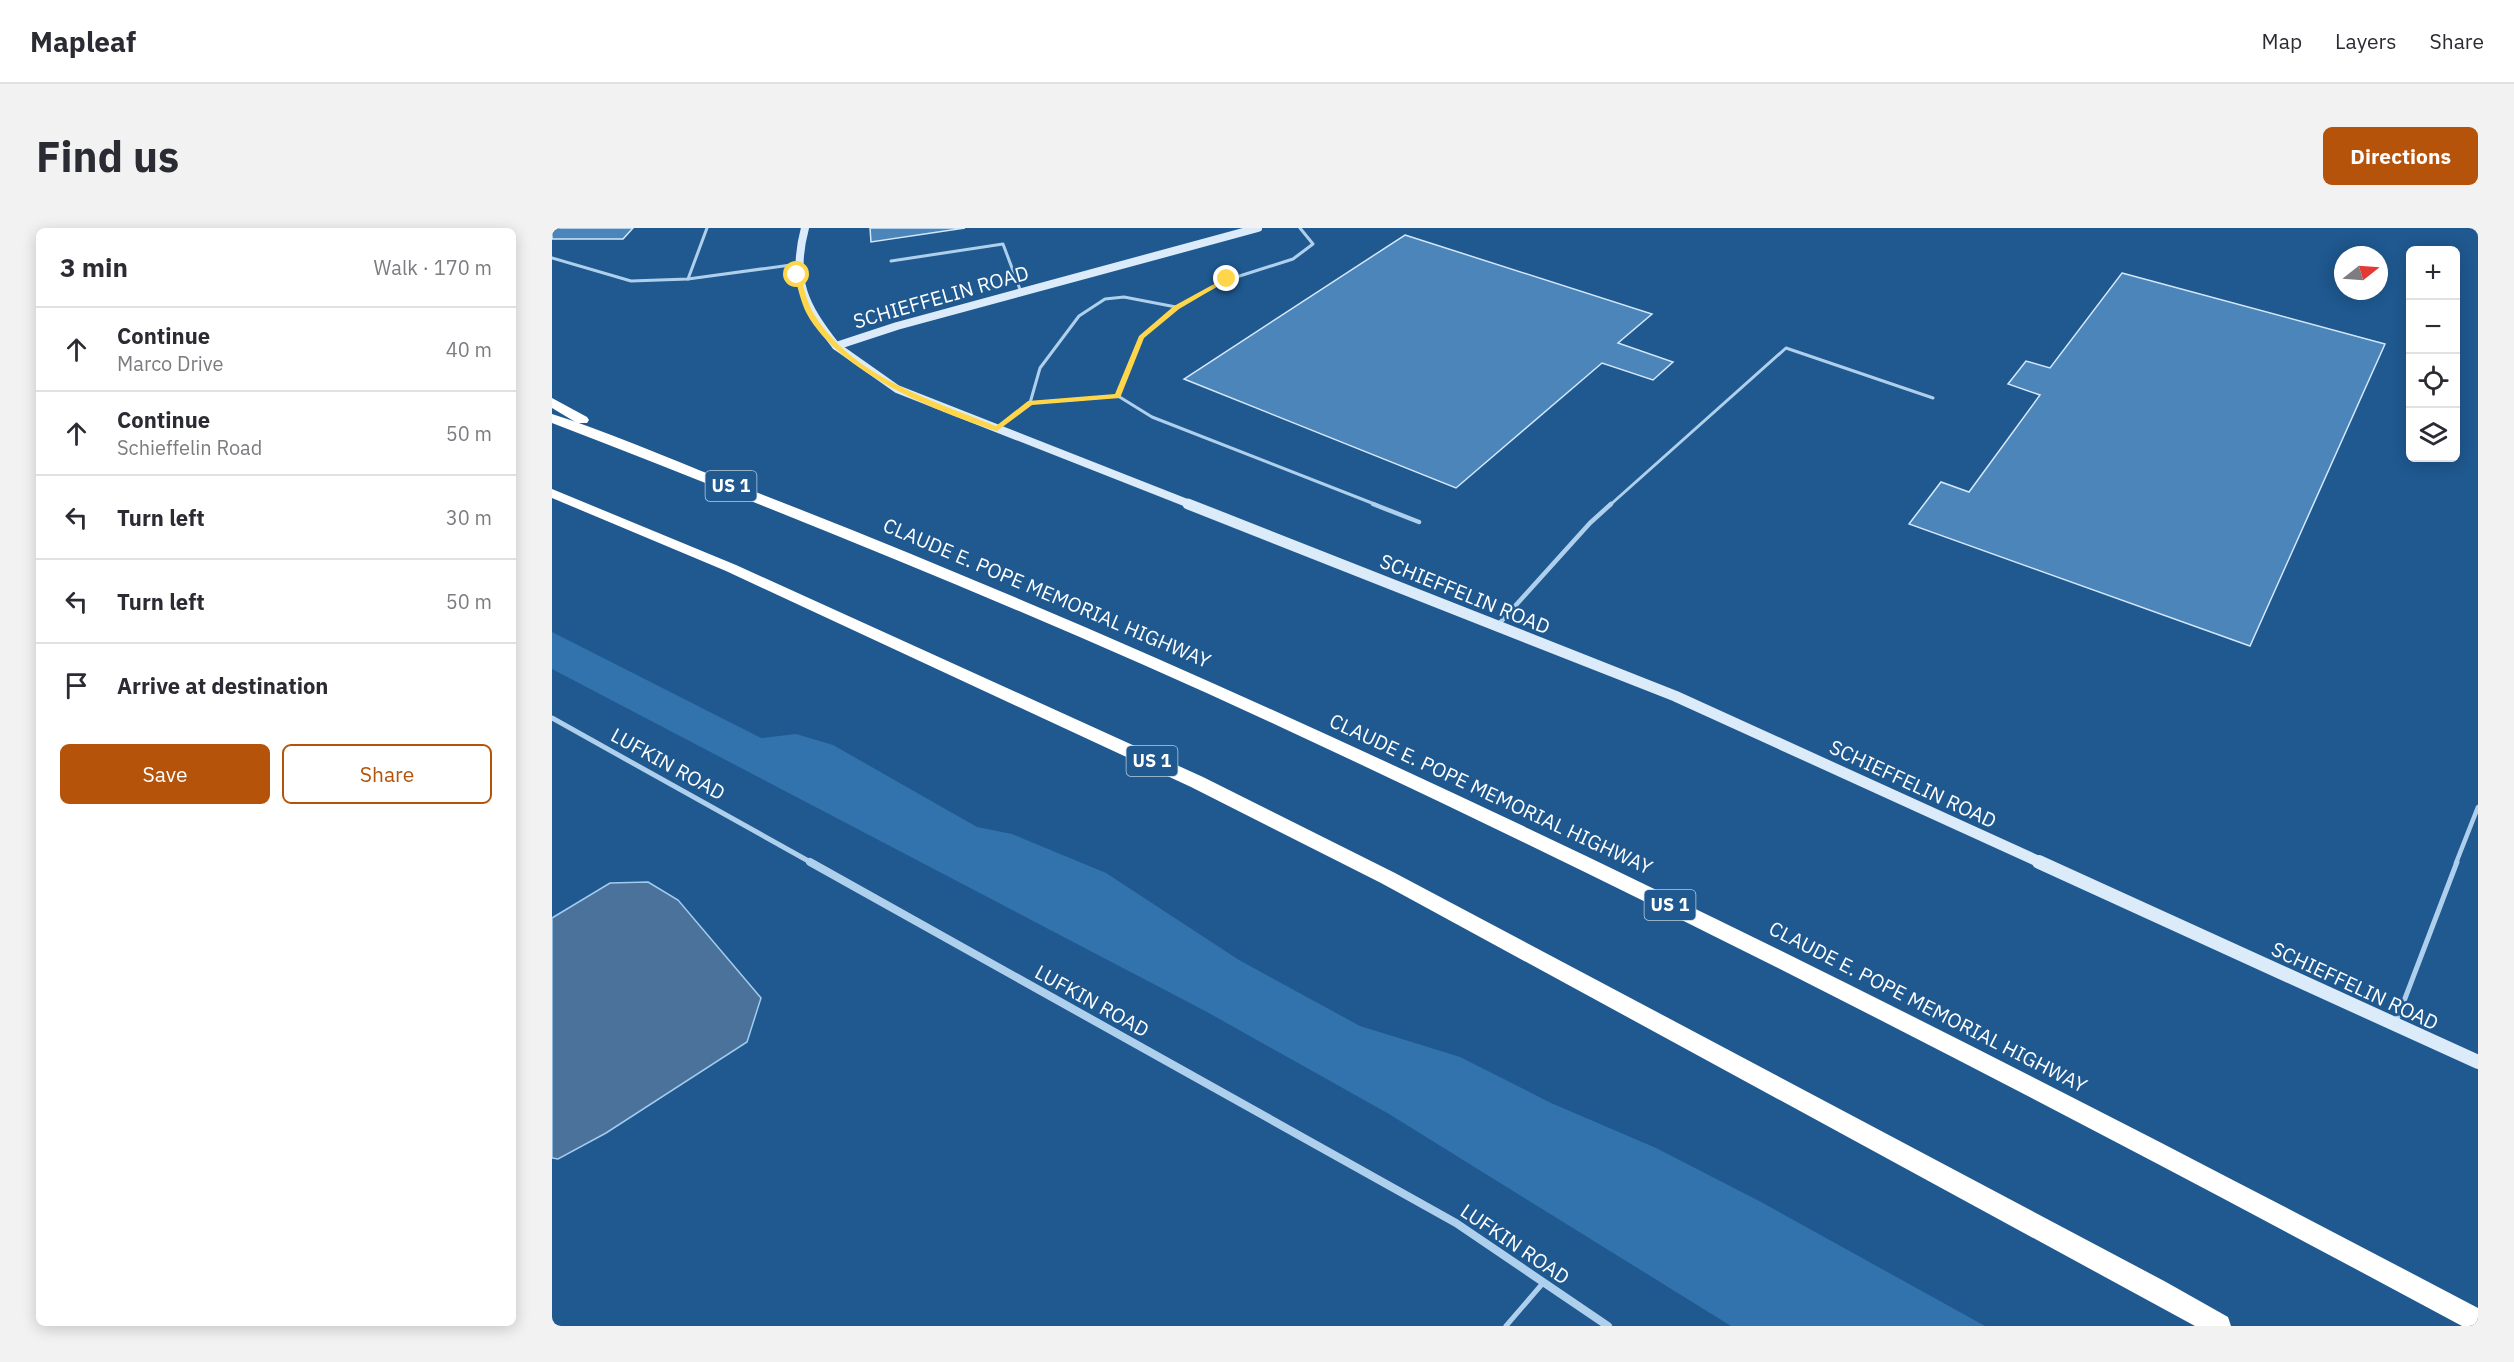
<!DOCTYPE html>
<html lang="en">
<head>
<meta charset="utf-8">
<style>
	:root { --surface:#fff; --page:#f2f2f3; --text:#2b2b33; --muted:#7c7c81; --line:#e1e1e2; --accent:#b45309 }
	body { margin:0; font-family:"IBM Plex Sans",sans-serif; background:var(--page); color:var(--text) }
	.controls { position:absolute; right:18px; top:18px; display:grid; overflow:hidden; border-radius:9px; box-shadow:0 3px 15px #0003 }
	.controls button { width:54px; height:54px; display:grid; place-items:center; padding:0; border:0; border-bottom:2px solid var(--line); background:var(--surface); color:var(--text); font:30px sans-serif }
	.compass { position:absolute; left:1782px; top:18px; width:54px; height:54px; border-radius:50%; background:var(--surface); box-shadow:0 3px 15px #0003; rotate:73deg }
	.stop { position:absolute; width:18px; height:18px; margin:-14px; border:4px solid #ffd54a; border-radius:50%; background:#fff }
	.stop.end { background:#ffd54a; border-color:#fff; box-shadow:0 2px 6px #0008 }
	.list { margin:0; padding:0; list-style:none }
	h2 { display:flex; justify-content:space-between; align-items:center; height:78px; margin:0; padding:0 24px; font-size:26px }
	h2 small { font-size:20px; font-weight:400; color:var(--muted) }
	.list li { display:grid; grid-template-columns:39px 1fr auto; gap:18px; align-items:center; box-sizing:border-box; height:84px; padding:0 24px; border-top:2px solid var(--line) }
	.list b { display:block; font-size:22px; white-space:nowrap }
	.list p { margin:0; font-size:20px; white-space:nowrap; color:var(--muted) }
	.list em { font-size:20px; font-style:normal; color:var(--muted) }
	.actions { display:flex; gap:12px; padding:18px 24px }
	.actions a { flex:1; padding:14px 0; border:2px solid var(--accent); border-radius:9px; text-align:center; font-size:21px; color:var(--accent) }
	.actions .main { background:var(--accent); color:#fff }
	.icon { flex:none; width:33px; height:33px; fill:none; stroke:currentColor; stroke-width:2; stroke-linecap:round; stroke-linejoin:round }
	.map { position:relative; flex:none; width:1926px; height:1098px; overflow:hidden; border-radius:9px }
	header { display:flex; align-items:center; gap:36px; box-sizing:border-box; height:84px; padding:0 30px; background:var(--surface); border-bottom:2px solid var(--line) }
	header strong { font-size:28px }
	nav { display:flex; gap:33px; margin-inline-start:auto; font-size:21px }
	.intro { display:flex; align-items:center; justify-content:space-between; box-sizing:border-box; height:144px; padding:0 36px }
	h1 { margin:0; font-size:42px }
	.button { padding:15px 27px; border-radius:9px; background:var(--accent); color:#fff; font-size:21px; font-weight:700 }
	main { display:flex; gap:36px; padding:0 36px }
	aside { flex:1; background:var(--surface); border-radius:9px; box-shadow:0 3px 15px #0003 }
	.map>svg:first-child { display:block }
</style>
</head>
<body>
<header>
<strong>Mapleaf</strong>
<nav><a>Map</a><a>Layers</a><a>Share</a></nav>
</header>
<div class="intro"><h1>Find us</h1><a class="button">Directions</a></div>
<main>
<aside>
<h2>3 min<small>Walk · 170 m</small></h2>
<ul class="list">
<li><svg class="icon" aria-label="ahead" viewBox="0 0 24 24"><path d="M12 20V5M6 11l6-6 6 6"/></svg><div><b>Continue</b><p>Marco Drive</p></div><em>40 m</em></li>
<li><svg class="icon" aria-label="ahead" viewBox="0 0 24 24"><path d="M12 20V5M6 11l6-6 6 6"/></svg><div><b>Continue</b><p>Schieffelin Road</p></div><em>50 m</em></li>
<li><svg class="icon" aria-label="left" viewBox="0 0 24 24"><path d="M17 20v-9H6M10 6l-5 5 5 5"/></svg><div><b>Turn left</b></div><em>30 m</em></li>
<li><svg class="icon" aria-label="left" viewBox="0 0 24 24"><path d="M17 20v-9H6M10 6l-5 5 5 5"/></svg><div><b>Turn left</b></div><em>50 m</em></li>
<li><svg class="icon" aria-label="arrive" viewBox="0 0 24 24"><path d="M6 21V4h12l-3 4 3 4H6"/></svg><div><b>Arrive at destination</b></div></li>
</ul>
<div class="actions"><a class="main">Save</a><a>Share</a></div>
</aside>
<div class="map">
<svg width="1926" height="1098" viewBox="0 0 1926 1098">
	<rect width="100%" height="100%" fill="#1f5990"/>
	<polygon fill="#3273ae" points="0,404 209,510 244,506 281,517 425,599 460,606 554,645 687,732 808,798 908,829 999,875 1104,920 1209,974 1433,1098 1179,1098 837,886 655,784 0,441"/>
	<polygon fill="#4a729a" stroke="#a2ccef" stroke-width="1.5" points="96,654 126,672 209,770 195,814 54,905 6,931 0,930 0,690 58,655"/>
	<g fill="#4b85b9" stroke="#d4e8f9" stroke-width="1.5">
		<polygon points="0,0 81,0 71,11 0,11"/>
		<polygon points="318,0 413,0 319,14"/>
		<polygon points="853,7 1100,86 1066,115 1121,134 1101,152 1050,135 904,260 632,151"/>
		<polygon points="1570,45 1833,116 1698,418 1357,296 1389,254 1417,264 1488,167 1456,156 1474,133 1498,140"/>
	</g>
	<g fill="none" stroke-linecap="round" stroke-linejoin="round">
		<g stroke="#afd0ed" stroke-width="3">
			<polyline points="748,0 761,16 741,31 675,52 624,79 589,109 566,168 600,189 825,277"/>
			<polyline points="0,30 79,53 136,51 246,36"/>
			<polyline points="339,33 451,16 469,64"/>
			<polyline points="136,51 155,0"/>
			<polyline points="478,175 566,168"/>
			<polyline points="445,201 478,175 488,140 527,88 553,71 572,69 624,79"/>
			<polyline points="1058,277 1234,120 1381,170"/>
		</g>
		<g stroke="#afd0ed" stroke-width="4.5">
			<polyline points="821,276 867,294"/>
			<polyline points="945,398 1038,295 1059,276"/>
			<polyline points="1904,635 1926,579"/>
		</g>
		<g stroke="#afd0ed" stroke-width="5">
			<polyline points="1844,794 1905,634"/>
			<polyline points="954,1098 991,1055"/>
		</g>
		<polyline stroke="#afd0ed" stroke-width="5" points="0,490 260,635"/>
		<polyline stroke="#afd0ed" stroke-width="8" points="258,634 904,995 1056,1098"/>
		<g stroke="#dbebfa" stroke-width="8">
			<path d="M253,0C239,52 252,77 284,118"/>
			<polyline points="640,277 345,161 284,118 345,98 706,0"/>
		</g>
		<polyline stroke="#dbebfa" stroke-width="11" points="636,276 1123,468 1490,635"/>
		<polyline stroke="#dbebfa" stroke-width="14" points="1487,634 1926,834"/>
		<g fill="#fff" fill-rule="evenodd">
			<polygon points="0,170 35,189 37,192 35,195 25,195 0,180"/>
			<path d="M0,186C57,204 113,229 170,251C316,307 460,367 604,430C1054,628 1491,851 1926,1080V1098H1910C1523,890 1134,687 735,502C494,390 248,291 0,195Z"/>
			<polygon points="0,261 184,337 651,549 843,645 1614,1054 1676,1089 1679,1098 1643,1098 829,655 639,559 174,343 0,270"/>
		</g>
	</g>
	<path fill="#ffd54a" d="M245,45L248,47C252,59 255,75 262,86C300,149 380,172 444,198L476,173L563,166L587,108L622,78L673,50L678,51L627,81L592,110L568,170L480,177L445,203C384,184 287,144 255,86C249,75 246,59 242,47Z"/>
	<g text-anchor="middle" stroke-width="5" stroke-linejoin="round" paint-order="stroke">
		<g fill="#1f5990" stroke="#bccdde" stroke-width="1.5">
			<rect x="153.5" y="243" width="51" height="30" rx="4.5"/>
			<rect x="574.5" y="518" width="51" height="30" rx="4.5"/>
			<rect x="1092.5" y="662" width="51" height="30" rx="4.5"/>
		</g>
		<g font-size="18" font-weight="bold" fill="#fff">
			<text x="179" y="264">US 1</text>
			<text x="600" y="539">US 1</text>
			<text x="1118" y="683">US 1</text>
		</g>
		<g font-size="20" fill="#fff" stroke="#1f5990">
			<text transform="translate(389 69) rotate(-16)" y="7">SCHIEFFELIN ROAD</text>
			<text transform="translate(495 365) rotate(23)" y="7">CLAUDE E. POPE MEMORIAL HIGHWAY</text>
			<text transform="translate(913 366) rotate(22)" y="7">SCHIEFFELIN ROAD</text>
			<text transform="translate(116 536) rotate(29)" y="7">LUFKIN ROAD</text>
			<text transform="translate(1361 556) rotate(25)" y="7">SCHIEFFELIN ROAD</text>
			<text transform="translate(939 566) rotate(25)" y="7">CLAUDE E. POPE MEMORIAL HIGHWAY</text>
			<text transform="translate(1803 758) rotate(25)" y="7">SCHIEFFELIN ROAD</text>
			<text transform="translate(540 773) rotate(29)" y="7">LUFKIN ROAD</text>
			<text transform="translate(1376 779) rotate(27)" y="7">CLAUDE E. POPE MEMORIAL HIGHWAY</text>
			<text transform="translate(963 1016) rotate(34)" y="7">LUFKIN ROAD</text>
		</g>
	</g>
</svg>
<div class="controls">
<button>+</button>
<button>−</button>
<button><svg class="icon" aria-label="locate" viewBox="0 0 24 24"><circle cx="12" cy="12" r="6"/><path d="M12 2v4M12 18v4M2 12h4M18 12h4"/></svg></button>
<button><svg class="icon" aria-label="layers" viewBox="0 0 24 24"><path d="M12 4l9 5-9 5-9-5zM3 14l9 5 9-5"/></svg></button>
</div>
<svg class="compass" viewBox="-18 -18 36 36"><path d="M0-13l5 13h-10z" fill="#e53935"/><path d="M0 13l5-13h-10z" fill="#7c7c81"/></svg>
<div class="stop" style="left:245px;top:47px"></div>
<div class="stop end" style="left:675px;top:51px"></div>
</div>
</main>
</body>
</html>
